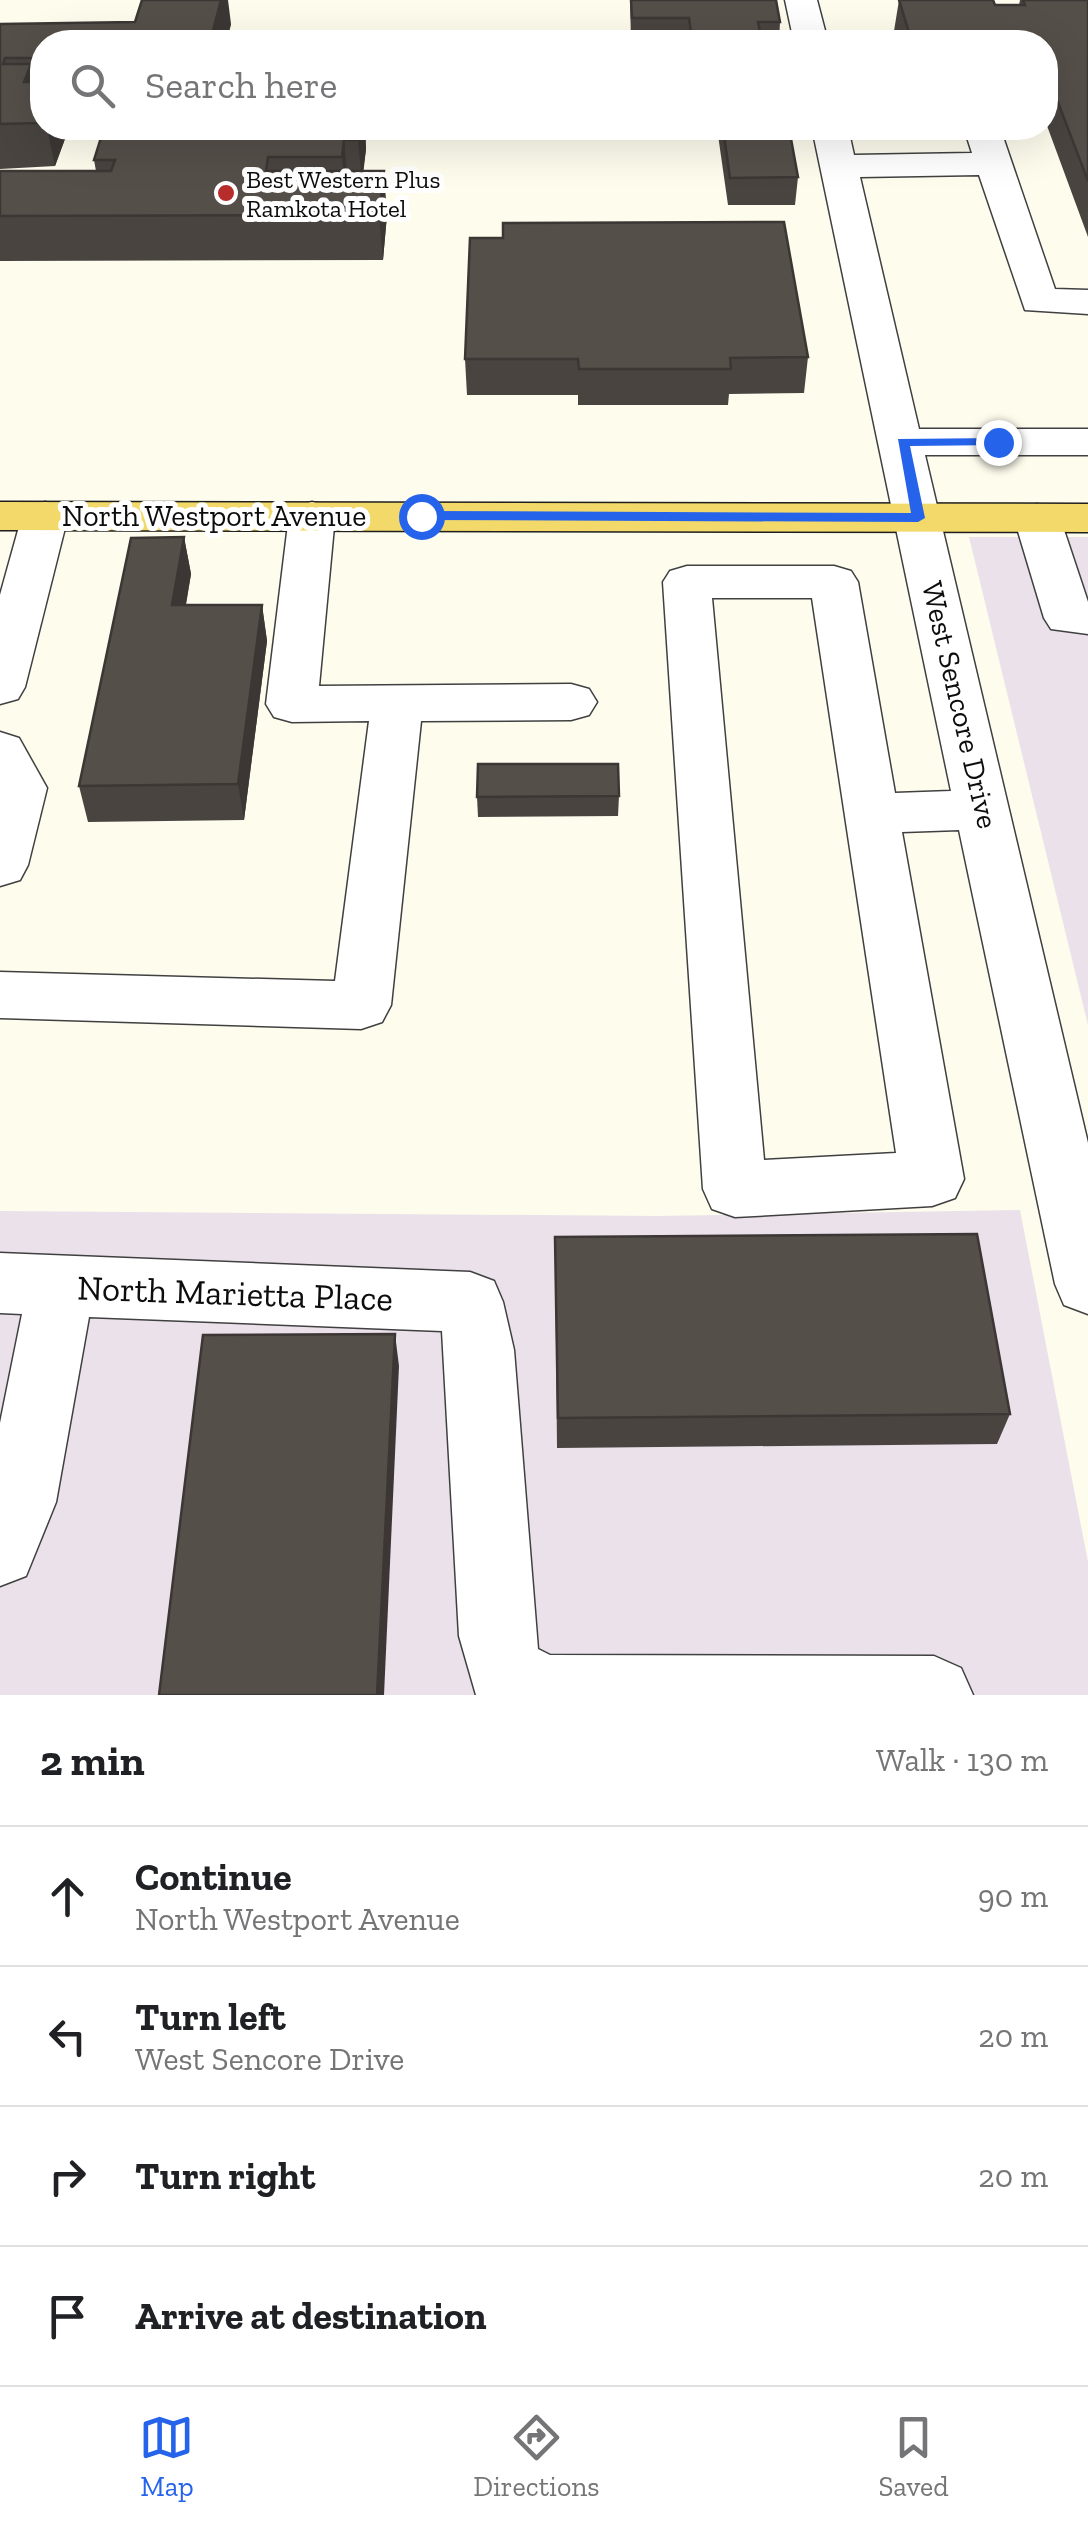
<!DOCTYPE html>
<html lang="en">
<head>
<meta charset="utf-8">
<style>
	:root { --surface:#fff; --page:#f2f2f2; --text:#202124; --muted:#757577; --line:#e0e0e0; --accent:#2563eb }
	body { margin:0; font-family:"Zilla Slab",serif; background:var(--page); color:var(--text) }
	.stop { position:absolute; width:30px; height:30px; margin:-22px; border:8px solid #2563eb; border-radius:50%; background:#fff }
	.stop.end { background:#2563eb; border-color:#fff; box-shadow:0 2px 10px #0008 }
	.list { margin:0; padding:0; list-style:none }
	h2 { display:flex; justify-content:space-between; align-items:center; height:130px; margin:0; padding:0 40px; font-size:42px }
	h2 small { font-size:32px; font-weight:400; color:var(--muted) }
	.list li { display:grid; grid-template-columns:65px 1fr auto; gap:30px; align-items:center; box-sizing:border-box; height:140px; padding:0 40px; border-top:2px solid var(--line) }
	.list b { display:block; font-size:38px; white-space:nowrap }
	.list p { margin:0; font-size:32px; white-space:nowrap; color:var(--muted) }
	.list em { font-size:32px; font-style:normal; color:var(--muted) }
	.icon { flex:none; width:55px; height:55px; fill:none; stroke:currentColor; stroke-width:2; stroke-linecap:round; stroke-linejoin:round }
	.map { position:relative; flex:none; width:1088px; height:1695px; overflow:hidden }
	.search { position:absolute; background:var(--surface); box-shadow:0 10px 40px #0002; left:30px; right:30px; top:30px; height:110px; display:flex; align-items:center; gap:25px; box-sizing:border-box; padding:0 35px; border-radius:40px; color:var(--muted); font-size:38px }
	.sheet { height:690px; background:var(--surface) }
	nav { display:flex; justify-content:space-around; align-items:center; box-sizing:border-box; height:140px; border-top:2px solid var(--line); background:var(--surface); font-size:28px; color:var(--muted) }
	nav a { display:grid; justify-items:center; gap:5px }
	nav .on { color:var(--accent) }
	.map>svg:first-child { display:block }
</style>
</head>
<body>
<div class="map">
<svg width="1088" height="1695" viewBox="0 0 1088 1695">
	<rect width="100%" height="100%" fill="#fefced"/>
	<g fill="#ebe1eb">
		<polygon points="969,537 1088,537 1088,1025"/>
		<polygon points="1020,1210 1088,1562 1088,1695 0,1695 0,1211 658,1216"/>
	</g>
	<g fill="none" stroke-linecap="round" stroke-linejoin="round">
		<g stroke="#404040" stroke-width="3">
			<g id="minor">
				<polygon points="785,0 817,0 828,42 794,42"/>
				<path d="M812,128H848L854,155L972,153L964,128H1000L1055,289L1088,290V314L1025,310L979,175L860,177L919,429H1088V455H925L1088,1143V1314L1064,1305L1055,1284L959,830L902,832L964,1179L955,1198L932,1206L735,1217L712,1209L703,1189L663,582L670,571L687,566H834L851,571L858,582L895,793L951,791ZM712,598H812L896,1153L764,1160Z"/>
				<polygon points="45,502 61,506 68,516 25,687 18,699 0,704 0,595 22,516 29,506"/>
				<polygon points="312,502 328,506 335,516 319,686 571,684 589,689 597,702 589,715 571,720 421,721 391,1005 382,1022 361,1029 0,1018 0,972 335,981 369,721 292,722 274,717 266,704 289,516 296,506"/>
				<polygon points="1037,504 1053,508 1060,518 1088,602 1088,634 1051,629 1044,618 1014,518 1021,508"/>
				<polygon points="0,732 19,738 47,788 28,865 20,880 0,886"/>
				<polygon points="0,1253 470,1272 494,1281 503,1302 514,1350 538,1649 550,1655 934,1656 961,1668 973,1695 476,1695 459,1636 442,1331 89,1317 56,1502 26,1576 0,1586 0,1423 22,1314 0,1313"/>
			</g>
		</g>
		<g stroke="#1e1e1e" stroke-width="3">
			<polygon id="major" points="0,502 1088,504 1088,532 0,530"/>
		</g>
		<use href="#minor" fill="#fff" fill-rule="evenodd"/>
		<use href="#major" fill="#f3d969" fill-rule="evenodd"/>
	</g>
	<g fill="#494440">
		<polygon points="630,0 776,0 780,22 779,42 631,42"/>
		<polygon points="899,0 995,5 1019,5 1020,0 1088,0 1088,237 1046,123 1046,42 897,42 894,31"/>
		<polygon points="0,24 231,24 227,41 42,42 42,128 69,128 55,166 0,169"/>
		<polygon points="104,128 365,128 366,149 363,171 387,215 383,260 0,261 0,171 96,171 94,160"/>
		<polygon points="717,128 789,128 798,177 795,205 728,205"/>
		<polygon points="808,357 804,393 729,394 728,405 578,405 578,395 467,395 465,359"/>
		<polygon points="184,537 191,574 186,605 262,605 267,641 244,820 88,822 79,786"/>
		<polygon points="619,796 618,816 478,817 477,797"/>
		<polygon points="555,1237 1010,1414 997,1444 557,1448"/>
	</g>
	<g fill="#3c3734">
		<polygon points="221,0 228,0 231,24 226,42 210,42"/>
		<polygon points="31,64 40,107 33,125 24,82"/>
		<polygon points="47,128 69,128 55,166"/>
		<polygon points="360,128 365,128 366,149 362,184 358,140"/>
		<polygon points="344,140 348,184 346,201 342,157"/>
		<polygon points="384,171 387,215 383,260 379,215"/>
		<polygon points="184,537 191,574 179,642 172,605"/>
		<polygon points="262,605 267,641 244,820 238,784"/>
		<polygon points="395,1334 399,1366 384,1695 377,1695"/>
	</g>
	<g fill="#554f4a" stroke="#3c3734" stroke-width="2.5">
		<polygon points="142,0 221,0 210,42 42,42 42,58 5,58 3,64 31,64 24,82 42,82 42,123 0,124 0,24 135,22"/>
		<polygon points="631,0 776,0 780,22 758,22 760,32 691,32 689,18 632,18"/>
		<polygon points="899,0 993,0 995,5 1025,5 1023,0 1088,0 1088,181 1046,71 1046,42 912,42"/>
		<polygon points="225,41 422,41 422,42 224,42"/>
		<polygon points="104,128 360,128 358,140 344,140 342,157 268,157 266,171 384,171 379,215 0,216 0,171 111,171 115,160 94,160"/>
		<polygon points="723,128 789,128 798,177 730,178"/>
		<polygon points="784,222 808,357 730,358 731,369 579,369 578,359 465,359 470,238 503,238 503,223"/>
		<polygon points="184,537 172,605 262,605 238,784 79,786 131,538"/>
		<polygon points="478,764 618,764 619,796 477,797"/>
		<polygon points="977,1234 1010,1414 558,1418 555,1237"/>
		<polygon points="395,1334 377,1695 159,1695 203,1335"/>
	</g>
	<polygon fill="#2563eb" points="998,438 1004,442 1002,445 910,446 925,518 918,522 421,520 414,516 421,511 911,513 898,439"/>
	<circle fill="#b72d2b" stroke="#fff" stroke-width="4" cx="226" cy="193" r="10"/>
	<g text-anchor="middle" stroke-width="10" stroke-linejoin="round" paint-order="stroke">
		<g font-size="25" fill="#0d0d0d" stroke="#fff" text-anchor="start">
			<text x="246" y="188">Best Western Plus<tspan x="246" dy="29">Ramkota Hotel</tspan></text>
		</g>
		<g font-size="30" fill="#0d0d0d" stroke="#fff">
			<text x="214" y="526">North Westport Avenue</text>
			<text transform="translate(960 705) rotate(77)" y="10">West Sencore Drive</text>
		</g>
		<g font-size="35" fill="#0d0d0d" stroke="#fff">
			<text transform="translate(235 1293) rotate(2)" y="12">North Marietta Place</text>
		</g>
	</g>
</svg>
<div class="stop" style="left:421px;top:516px"></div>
<div class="stop end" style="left:998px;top:442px"></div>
<div class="search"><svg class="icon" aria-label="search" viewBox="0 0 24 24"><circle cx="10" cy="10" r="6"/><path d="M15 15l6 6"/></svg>Search here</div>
</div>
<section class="sheet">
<h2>2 min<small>Walk · 130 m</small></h2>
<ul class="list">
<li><svg class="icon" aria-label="ahead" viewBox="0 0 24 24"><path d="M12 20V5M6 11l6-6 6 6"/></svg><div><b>Continue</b><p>North Westport Avenue</p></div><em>90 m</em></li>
<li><svg class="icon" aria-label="left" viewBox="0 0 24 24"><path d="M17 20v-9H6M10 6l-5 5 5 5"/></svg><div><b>Turn left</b><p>West Sencore Drive</p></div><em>20 m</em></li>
<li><svg class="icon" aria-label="right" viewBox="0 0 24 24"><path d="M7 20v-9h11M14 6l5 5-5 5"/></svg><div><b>Turn right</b></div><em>20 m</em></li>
<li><svg class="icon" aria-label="arrive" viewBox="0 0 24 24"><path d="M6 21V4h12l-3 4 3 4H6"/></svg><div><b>Arrive at destination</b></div></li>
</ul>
</section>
<nav>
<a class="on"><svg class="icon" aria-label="map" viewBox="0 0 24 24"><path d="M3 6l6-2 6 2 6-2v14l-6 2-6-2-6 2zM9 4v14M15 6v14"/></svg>Map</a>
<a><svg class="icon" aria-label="directions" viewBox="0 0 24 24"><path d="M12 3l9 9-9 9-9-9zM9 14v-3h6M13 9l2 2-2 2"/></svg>Directions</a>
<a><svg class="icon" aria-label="saved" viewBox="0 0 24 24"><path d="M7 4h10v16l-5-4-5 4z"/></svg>Saved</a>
</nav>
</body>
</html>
